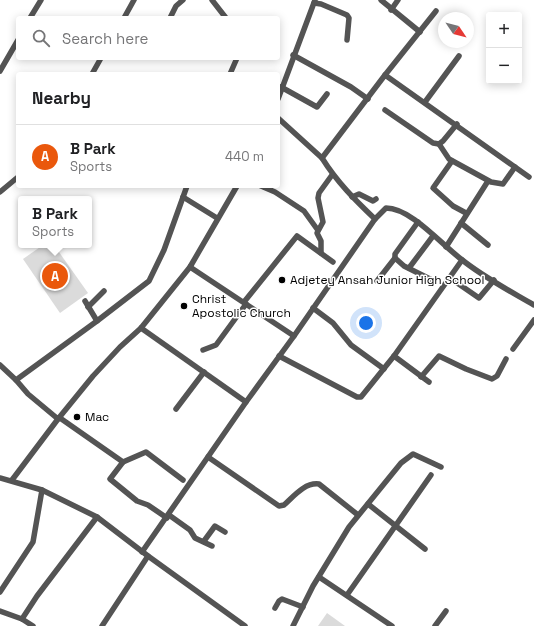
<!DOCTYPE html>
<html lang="en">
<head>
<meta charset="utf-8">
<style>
	:root { --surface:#fff; --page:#f6f6f6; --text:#202124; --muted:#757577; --line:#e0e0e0; --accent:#ea580c }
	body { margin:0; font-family:"Space Grotesk",sans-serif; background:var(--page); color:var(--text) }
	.controls { position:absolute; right:12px; top:12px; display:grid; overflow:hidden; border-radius:4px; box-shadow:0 2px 10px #0003 }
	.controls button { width:36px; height:36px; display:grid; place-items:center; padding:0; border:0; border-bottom:1px solid var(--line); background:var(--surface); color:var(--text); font:20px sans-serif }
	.compass { position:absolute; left:438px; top:12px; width:36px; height:36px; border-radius:50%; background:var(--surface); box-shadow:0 2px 10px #0003; rotate:125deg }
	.you { position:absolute; left:366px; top:323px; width:14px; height:14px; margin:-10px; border:3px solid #fff; border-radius:50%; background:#1a73e8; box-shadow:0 0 0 6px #1a73e833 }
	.badge { display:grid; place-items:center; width:26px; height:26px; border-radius:50%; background:var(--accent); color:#fff; font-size:13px; font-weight:700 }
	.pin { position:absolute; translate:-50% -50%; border:2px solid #fff; box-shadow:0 1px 4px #0006 }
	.popup { position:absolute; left:18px; top:196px; width:74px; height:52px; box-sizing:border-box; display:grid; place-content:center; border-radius:4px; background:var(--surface); filter:drop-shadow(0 1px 3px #0005); font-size:13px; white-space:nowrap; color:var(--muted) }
	.popup b { font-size:15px; color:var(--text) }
	.popup::after { content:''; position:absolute; left:50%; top:100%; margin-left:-8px; border:8px solid transparent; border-top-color:var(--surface) }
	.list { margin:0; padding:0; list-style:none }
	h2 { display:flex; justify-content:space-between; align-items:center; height:52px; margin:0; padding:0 16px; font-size:17px }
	h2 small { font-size:13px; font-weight:400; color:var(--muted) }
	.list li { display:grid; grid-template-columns:26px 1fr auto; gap:12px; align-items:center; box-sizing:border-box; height:64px; padding:0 16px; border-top:1px solid var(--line) }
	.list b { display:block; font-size:15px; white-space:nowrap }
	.list p { margin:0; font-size:13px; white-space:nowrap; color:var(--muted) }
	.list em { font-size:13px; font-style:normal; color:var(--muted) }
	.icon { flex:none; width:22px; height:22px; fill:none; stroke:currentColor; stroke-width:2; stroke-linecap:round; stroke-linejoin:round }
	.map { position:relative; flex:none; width:534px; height:626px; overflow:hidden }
	.search { position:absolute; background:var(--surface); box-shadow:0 2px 10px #0003; left:16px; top:16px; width:264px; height:44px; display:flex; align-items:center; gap:10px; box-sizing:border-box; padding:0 14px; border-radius:4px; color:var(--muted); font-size:15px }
	.panel { position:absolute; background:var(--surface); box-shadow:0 2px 10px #0003; left:16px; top:72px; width:264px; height:116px; border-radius:4px }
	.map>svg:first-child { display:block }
</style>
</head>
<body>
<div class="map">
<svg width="534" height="626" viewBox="0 0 534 626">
	<rect width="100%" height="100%" fill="#fff"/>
	<g fill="#dbdbdb">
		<polygon points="43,245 54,245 88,293 60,313 23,259"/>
		<polygon points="327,613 345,626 318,626"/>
	</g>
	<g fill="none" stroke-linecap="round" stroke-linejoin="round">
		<g stroke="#545454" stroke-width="5.5">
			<polyline points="212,0 226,18"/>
			<polyline points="381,0 420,32"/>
			<polyline points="314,3 321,4 347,15 349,18 347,40"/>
			<polyline points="391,10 398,0"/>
			<polyline points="30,18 41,0"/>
			<polyline points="124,18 134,0"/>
			<polyline points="170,18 176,6 183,0"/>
			<polyline points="293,55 351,87 368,99"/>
			<polyline points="0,71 18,40"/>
			<polyline points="92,74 101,58"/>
			<polyline points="230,74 237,58"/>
			<polyline points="385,75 436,11"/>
			<polyline points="281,87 317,107 327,94"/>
			<polyline points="278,99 315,0"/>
			<polyline points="425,102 459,56"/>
			<polyline points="385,110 433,143 439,144 443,141 457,124"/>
			<polyline points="278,118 322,158 385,75 529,177"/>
			<polyline points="439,144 449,159 491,182 503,184 515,167"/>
			<path d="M322,158C337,182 355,200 375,219"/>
			<polyline points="452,161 433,188 453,206 466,213"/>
			<polyline points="261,186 275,192 304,211 317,229"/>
			<polyline points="0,192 18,177"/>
			<polyline points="183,197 217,218"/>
			<polyline points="352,197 359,194 373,201 376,199"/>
			<polyline points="418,222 395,254 395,258 404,266 432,280"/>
			<polyline points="461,223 488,245"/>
			<polyline points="446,247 488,181"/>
			<polyline points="321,253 321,241 317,233 323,222 318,198 319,193 332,175"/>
			<polyline points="409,268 433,236"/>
			<polyline points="450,278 479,298 494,280"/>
			<polyline points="377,281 395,258"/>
			<polyline points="85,301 97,321"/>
			<polyline points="244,302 297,236 333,262"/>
			<polyline points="88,307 104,291"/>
			<polyline points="313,308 333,323 351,345 384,369"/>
			<polyline points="141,328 246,402"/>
			<path d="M294,336L375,219L386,208C411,208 442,245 461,259C483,277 510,291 534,305"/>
			<polyline points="513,349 534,320"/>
			<polyline points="203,350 216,345 246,304"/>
			<polyline points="279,356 357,397 361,397 394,356 462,260"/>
			<polyline points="394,356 429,382"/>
			<polyline points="0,365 16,380 97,321 149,281 164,250 187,186"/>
			<polyline points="421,377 439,356 466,369 492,379 497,376 506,359"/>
			<polyline points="16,380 28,394 58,419 93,376 120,347 141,328 190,267 237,186"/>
			<polyline points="176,409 204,372"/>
			<polyline points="60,418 123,462 110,479 137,501 148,505 167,518"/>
			<path d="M208,457L279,506L284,505C293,497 305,482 319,484L358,515"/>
			<polyline points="123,462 146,452 183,480"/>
			<polyline points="0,478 42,490 97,517 148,556 245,626"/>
			<polyline points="12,480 58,419"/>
			<polyline points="368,504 425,549"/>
			<polyline points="169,515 190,530 195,538 212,546"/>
			<polyline points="204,541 215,526 225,532"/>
			<polyline points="142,552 246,402 294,336 190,267"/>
			<polyline points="319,577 392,626"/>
			<polyline points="0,592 33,542 42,490"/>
			<polyline points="347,595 431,475"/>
			<polyline points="275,608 279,601 282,599 303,607"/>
			<polyline points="0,611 22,619 33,626"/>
			<polyline points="22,619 37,596 97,517"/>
			<polyline points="102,626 148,556"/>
			<polyline points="293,626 313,586 349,527 401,463 413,454 441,467"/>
			<polyline points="435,626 446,611"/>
		</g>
	</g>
	<g fill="#000" stroke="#fff" stroke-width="1.5">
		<circle cx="282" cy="280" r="4"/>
		<circle cx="184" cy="306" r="4"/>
		<circle cx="77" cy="417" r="4"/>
	</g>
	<g text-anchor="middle" stroke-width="3" stroke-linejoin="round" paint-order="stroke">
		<g font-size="12" fill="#000" stroke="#fff" text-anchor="start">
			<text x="290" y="284">Adjetey Ansah Junior High School</text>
			<text x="192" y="303">Christ<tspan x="192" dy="14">Apostolic Church</tspan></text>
			<text x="85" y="421">Mac</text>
		</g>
	</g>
</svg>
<div class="controls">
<button>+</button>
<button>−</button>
</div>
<svg class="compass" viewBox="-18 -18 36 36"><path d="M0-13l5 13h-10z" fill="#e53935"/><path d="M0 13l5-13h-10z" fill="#757577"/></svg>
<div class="you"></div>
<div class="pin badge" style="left:55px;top:276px">A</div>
<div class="popup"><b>B Park</b>Sports</div>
<div class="search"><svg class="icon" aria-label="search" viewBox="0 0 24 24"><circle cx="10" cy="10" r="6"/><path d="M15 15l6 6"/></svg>Search here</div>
<section class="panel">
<h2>Nearby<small></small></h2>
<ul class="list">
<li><span class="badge">A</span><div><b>B Park</b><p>Sports</p></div><em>440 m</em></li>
</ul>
</section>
</div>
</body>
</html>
